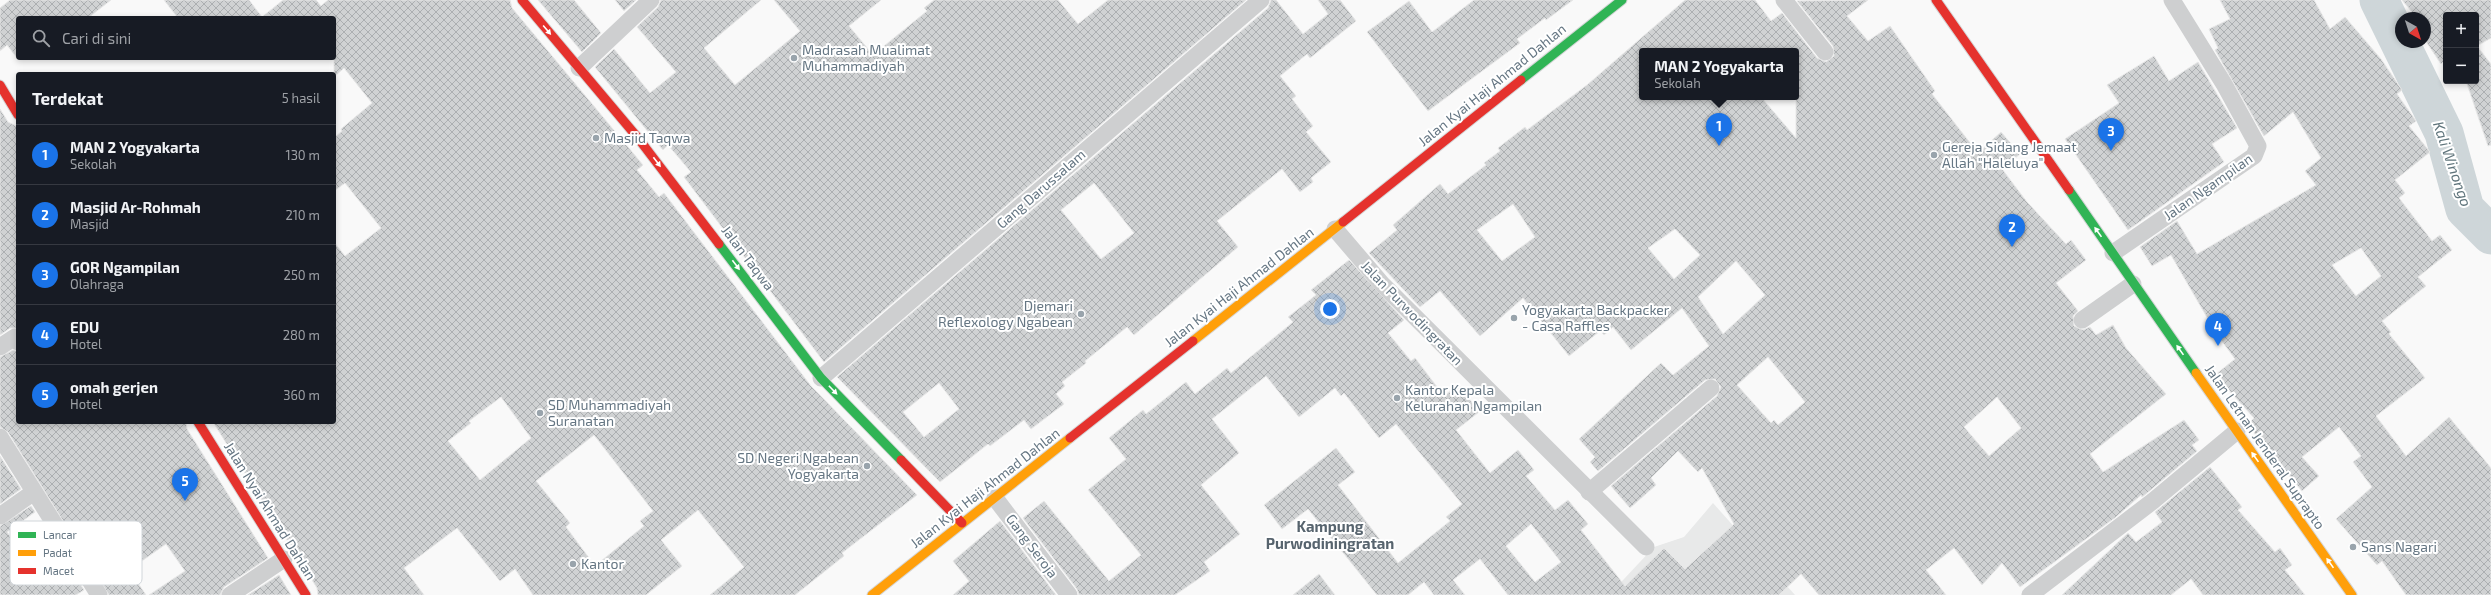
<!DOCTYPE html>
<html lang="id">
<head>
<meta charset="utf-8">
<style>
	:root { --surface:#171b24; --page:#20242c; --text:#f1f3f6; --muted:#9ea1a6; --line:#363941; --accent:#1a73e8 }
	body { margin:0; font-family:"Exo 2",sans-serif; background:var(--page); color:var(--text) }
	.controls { position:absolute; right:12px; top:12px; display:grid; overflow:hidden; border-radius:4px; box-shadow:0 2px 6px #0003 }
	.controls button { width:36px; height:36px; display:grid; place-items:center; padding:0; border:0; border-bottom:1px solid var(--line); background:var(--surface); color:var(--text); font:20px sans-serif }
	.compass { position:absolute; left:2395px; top:12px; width:36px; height:36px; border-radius:50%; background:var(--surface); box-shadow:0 2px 6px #0003; rotate:141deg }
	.you { position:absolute; left:1330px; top:309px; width:14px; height:14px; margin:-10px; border:3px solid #fff; border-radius:50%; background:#1a73e8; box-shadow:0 0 0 6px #1a73e833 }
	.badge { display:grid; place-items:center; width:26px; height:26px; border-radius:50%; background:var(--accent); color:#fff; font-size:13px; font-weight:700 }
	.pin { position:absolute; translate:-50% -33px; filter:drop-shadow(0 1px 2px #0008) }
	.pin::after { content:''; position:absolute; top:21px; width:14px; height:12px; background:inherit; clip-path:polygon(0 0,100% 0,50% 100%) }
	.popup { position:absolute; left:1639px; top:48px; width:160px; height:52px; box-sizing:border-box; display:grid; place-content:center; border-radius:4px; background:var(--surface); filter:drop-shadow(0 1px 3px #0005); font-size:13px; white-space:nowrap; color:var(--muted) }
	.popup b { font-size:15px; color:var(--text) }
	.popup::after { content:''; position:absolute; left:50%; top:100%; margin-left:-8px; border:8px solid transparent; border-top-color:var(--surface) }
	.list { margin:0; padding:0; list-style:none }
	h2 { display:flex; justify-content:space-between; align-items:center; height:52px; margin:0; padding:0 16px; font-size:17px }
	h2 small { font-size:13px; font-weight:400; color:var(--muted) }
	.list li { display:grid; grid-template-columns:26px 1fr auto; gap:12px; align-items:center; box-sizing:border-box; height:60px; padding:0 16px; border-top:1px solid var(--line) }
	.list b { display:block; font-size:15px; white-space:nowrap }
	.list p { margin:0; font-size:13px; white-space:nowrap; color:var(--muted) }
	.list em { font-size:13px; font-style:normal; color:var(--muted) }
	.icon { flex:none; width:22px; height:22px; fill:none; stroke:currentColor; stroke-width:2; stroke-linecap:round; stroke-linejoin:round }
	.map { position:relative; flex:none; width:2491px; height:595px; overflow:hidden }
	.search { position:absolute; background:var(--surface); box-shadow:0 2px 6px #0003; left:16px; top:16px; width:320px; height:44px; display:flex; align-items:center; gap:10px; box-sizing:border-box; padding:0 14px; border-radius:4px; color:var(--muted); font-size:15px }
	.panel { position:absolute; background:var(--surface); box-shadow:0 2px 6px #0003; left:16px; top:72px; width:320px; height:352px; border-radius:4px }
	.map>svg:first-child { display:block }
</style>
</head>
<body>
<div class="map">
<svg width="2491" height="595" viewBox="0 0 2491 595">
	<defs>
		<pattern id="building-cross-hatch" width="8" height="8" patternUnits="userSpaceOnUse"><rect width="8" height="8" fill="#d0d2d3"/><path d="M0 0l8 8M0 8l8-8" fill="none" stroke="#acafb1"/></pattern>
	</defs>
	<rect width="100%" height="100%" fill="#f9f9f9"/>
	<polygon fill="#e8e9e9" points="1713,503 1795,595 1609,595 1654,547 1684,537"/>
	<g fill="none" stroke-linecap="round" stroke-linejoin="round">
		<polyline stroke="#ced6d9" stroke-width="39" points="2379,0 2444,133 2465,209 2491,235"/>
	</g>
	<g fill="url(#building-cross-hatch)" stroke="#e8e8e8" fill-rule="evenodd">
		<polygon points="10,0 111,0 88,18 18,18 18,59 7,45 0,51 0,8"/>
		<path d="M164,0H249L262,17L283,0H316L321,6L328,0H510L512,8L643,165L637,170L659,197L664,193L811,386L917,495L842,553L844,556L795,595H710L744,567L698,510L661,540L682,566L646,595H533L515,569L500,581L457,528L404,568L424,595H318L317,588L213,422H334V242L345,256L381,228L345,183L334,191V138L342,131L341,129L372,103L344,68L334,77V18H178ZM501,397L531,438L480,480L448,441L471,423L469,421ZM594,435L653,511L640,521L644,526L595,566L566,527L570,523L536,481Z"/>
		<polygon points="538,0 574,0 601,33 582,52"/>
		<polygon points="615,0 636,0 624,11"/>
		<polygon points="661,0 761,0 704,48 735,85 800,31 774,0 881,0 849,26 873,55 927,11 924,8 934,0 1058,0 1078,24 1108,0 1246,0 824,362 684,177 691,172 668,145 663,150 595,67 614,49 650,93 676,72 637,27 658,7"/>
		<path d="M1271,0H1276L1303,34L1328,14L1318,0H1340L1356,21L1310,58L1307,54L1280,76L1296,96L1292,99L1313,126L1306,132L1331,162L1311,178L1313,182L1300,192L1282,169L1217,221L1238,247L1134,335L1127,327L1085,361L1086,363L1062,382L1065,386L1056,394L1064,404L1031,429L1024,420L990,446L988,444L940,482L837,377L1268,8ZM1094,183L1134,233L1101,259L1061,210ZM939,383L959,409L924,437L903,412Z"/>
		<polygon points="1474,0 1573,0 1546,20 1545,18 1517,39 1520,43 1428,111 1367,32 1409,1 1432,32"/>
		<path d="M1685,0H1755L1771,21L1782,13L1817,58L1826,62L1834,56L1833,46L1797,1L1868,0L1847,16L1868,41L1890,26L1935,91L1932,94L1978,153L2001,132L2020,154L2002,169L2027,202L2066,244L2071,240L2086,260L2056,283L2078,311L2073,316L2074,326L2083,330L2090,327L2096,335L2113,325L2126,348L2166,394L2090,454L2103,472L2184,420L2199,440L2192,445L2197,451L2147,493L2142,497L2141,495L2116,517L2020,587L2002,563L1982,585L1954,548L1926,570L1946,595H1819L1801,574L1779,595H1508L1480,559L1453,580L1465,595H1434L1424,582L1408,595H1377L1308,509L1282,529L1264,505L1336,448L1355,472L1338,485L1398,563L1450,521L1446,517L1462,504L1396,424L1379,438L1344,393L1341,396L1335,388L1299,417L1266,376L1212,419L1239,453L1201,485L1240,534L1204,562L1210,571L1175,595H1079L1077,589L1023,518L1044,501L1109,581L1141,555L1088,490L1126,459L1109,438L1143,410L1146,414L1186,382L1195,394L1227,368L1231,373L1293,322L1288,317L1316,295L1311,290L1349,260L1404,320L1388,333L1411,361L1415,358L1444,396L1459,385L1479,412L1456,430L1490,473L1518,450L1534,470L1526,476L1555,510L1568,500L1588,524L1581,530L1625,586L1664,548L1685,569L1734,524L1702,468L1698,472L1678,451L1651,478L1656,485L1630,508L1611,486L1717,396L1721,387L1715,379L1705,380L1598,471L1590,462L1595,457L1579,439L1661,363L1673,375L1709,346L1682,308L1631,350L1613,327L1604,335L1600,331L1569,356L1523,298L1480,336L1440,291L1420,307L1369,253L1397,230L1393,225L1440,184L1448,194L1486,165L1484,163L1500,151L1498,148L1525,127L1527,130L1587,85ZM1642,51H1796V138L1761,97H1642ZM1513,204L1535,237L1502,261L1477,230ZM1675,229L1700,255L1674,279L1648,248ZM1736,261L1765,295L1723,334L1698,297ZM1768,357L1805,402L1778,425L1774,420L1771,423L1737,385ZM1997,397L2021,428L1989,456L1964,427ZM1531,524L1561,562L1535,582L1506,546Z"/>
		<path d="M2220,0H2314L2330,29L2345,17L2381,59L2402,90L2397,94L2416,121L2409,126L2430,152L2395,180L2405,193L2399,198L2432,241L2440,235L2452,250L2418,277L2426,286L2382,321L2391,332L2389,334L2425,378L2376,416L2406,456L2449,417L2491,468V595H2406L2382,561L2377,565L2336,519L2372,487L2353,462L2361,456L2339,427L2302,457L2319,476L2302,491L2288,474L2285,477L2248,424L2254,418L2215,375L2235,359L2216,333L2171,255L2152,266L2140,247L2177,221L2197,254L2316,185L2305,171L2321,158L2293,112L2264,136L2215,50L2218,48L2209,29L2230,19ZM2361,248L2381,276L2356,296L2332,265Z"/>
		<polygon points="2402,0 2491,0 2491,38 2477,46 2491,64 2491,145 2488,146 2466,81 2476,81 2476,15 2446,15 2446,66 2443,62 2441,64 2425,40 2425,18 2417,18"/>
		<polygon points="2154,56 2169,81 2198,62 2237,128 2212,144 2224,162 2128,230 2065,139 2119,103 2107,85"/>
		<polygon points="0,109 8,122 18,127 18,328 10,328 0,335"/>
		<polygon points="13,350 18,352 18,422 186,422 187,429 268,558 224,587 220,595 149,595 185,571 166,544 129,570 146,595 109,595 8,432 0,427 0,357"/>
		<polygon points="0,456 21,489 0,504"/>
		<polygon points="2210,467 2242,507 2238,510 2275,552 2280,548 2292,565 2285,570 2305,595 2203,595 2191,579 2171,595 2062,595 2128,533 2136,542 2162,522 2155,512"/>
		<polygon points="31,506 35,512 7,532 32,566 59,550 84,590 76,595 0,595 0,526"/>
		<polygon points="1000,521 1056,595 953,595 969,581 953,561"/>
		<polygon points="1319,574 1335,595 1293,595"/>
		<polygon points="279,575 291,595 248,595"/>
	</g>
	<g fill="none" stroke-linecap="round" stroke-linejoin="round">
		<g stroke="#d5d6d7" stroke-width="11">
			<g id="fast">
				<polyline points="1521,80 1622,0"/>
				<polyline points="2069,190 2196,373"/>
				<polyline points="719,244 821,378 901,460"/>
			</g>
		</g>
		<g stroke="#d5d6d7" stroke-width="11">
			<g id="slow">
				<polyline points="1193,341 1343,222"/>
				<polyline points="2196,373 2352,595"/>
				<polyline points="872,595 1070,438"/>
			</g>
		</g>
		<g stroke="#d5d6d7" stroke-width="11">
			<g id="jam">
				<polyline points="522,0 638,138 719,244"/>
				<polyline points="1936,0 2069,190"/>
				<polyline points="0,85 18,115"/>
				<polyline points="1343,222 1521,80"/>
				<polyline points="198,422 306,595"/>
				<polyline points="1070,438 1193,341"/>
				<polyline points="901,460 962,523"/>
			</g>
		</g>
		<g stroke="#cecfd0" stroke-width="17">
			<polyline points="1784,0 1825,52"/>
			<polyline points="579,68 651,0"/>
			<polyline points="1335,229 1382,284 1646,547"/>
			<polyline points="2113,253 2254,156 2258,146 2224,84 2172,0"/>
			<polyline points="2082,320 2133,284"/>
			<polyline points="0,347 15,337 18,342"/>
			<polyline points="821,378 1261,0"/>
			<polyline points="0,437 99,595"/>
			<polyline points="1589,492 1711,388"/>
			<polyline points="995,498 1069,595"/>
			<polyline points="0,516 34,492"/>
			<polyline points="230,595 284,559"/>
			<polyline points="2030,595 2153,501 2237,431"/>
		</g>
		<use href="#fast" stroke="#30b455" stroke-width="9"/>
		<use href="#slow" stroke="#ff9f0a" stroke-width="9"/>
		<use href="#jam" stroke="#e5322d" stroke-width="9"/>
	</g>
	<defs><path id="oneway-solid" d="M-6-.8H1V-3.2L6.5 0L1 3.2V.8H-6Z"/></defs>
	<g fill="#fff">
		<use href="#oneway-solid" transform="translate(547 30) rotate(50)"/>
		<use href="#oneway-solid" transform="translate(657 162) rotate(53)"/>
		<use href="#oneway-solid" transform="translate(2098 232) rotate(-125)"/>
		<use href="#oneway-solid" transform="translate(736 265) rotate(53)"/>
		<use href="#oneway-solid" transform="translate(2180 350) rotate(-125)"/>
		<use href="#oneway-solid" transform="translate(833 390) rotate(46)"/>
		<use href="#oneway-solid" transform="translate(2255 457) rotate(-125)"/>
		<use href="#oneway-solid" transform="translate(2330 563) rotate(-125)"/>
	</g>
	<g fill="#99a4ac" stroke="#fff" stroke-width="1.5">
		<circle cx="794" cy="58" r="4"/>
		<circle cx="596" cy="138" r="4"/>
		<circle cx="1934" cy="155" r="4"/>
		<circle cx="1081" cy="314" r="4"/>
		<circle cx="1514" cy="318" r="4"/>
		<circle cx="1397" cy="398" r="4"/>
		<circle cx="540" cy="413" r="4"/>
		<circle cx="867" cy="466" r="4"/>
		<circle cx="2353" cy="547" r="4"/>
		<circle cx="573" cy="564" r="4"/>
	</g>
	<g text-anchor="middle" stroke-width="4" stroke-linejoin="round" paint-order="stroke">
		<g font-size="14" fill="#657683" stroke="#fff" text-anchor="start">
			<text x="802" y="55">Madrasah Mualimat<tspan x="802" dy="16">Muhammadiyah</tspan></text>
			<text x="604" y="143">Masjid Taqwa</text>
			<text x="1942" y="152">Gereja Sidang Jemaat<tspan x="1942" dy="16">Allah "Haleluya"</tspan></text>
			<text x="1073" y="311" text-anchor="end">Djemari<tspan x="1073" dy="16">Reflexology Ngabean</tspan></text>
			<text x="1522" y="315">Yogyakarta Backpacker<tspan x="1522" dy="16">- Casa Raffles</tspan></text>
			<text x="1405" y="395">Kantor Kepala<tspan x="1405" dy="16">Kelurahan Ngampilan</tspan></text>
			<text x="548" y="410">SD Muhammadiyah<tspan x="548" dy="16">Suranatan</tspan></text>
			<text x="859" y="463" text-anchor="end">SD Negeri Ngabean<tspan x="859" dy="16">Yogyakarta</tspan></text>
			<text x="2361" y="552">Sans Nagari</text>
			<text x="581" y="569">Kantor</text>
		</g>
		<g font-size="14" fill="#657683" stroke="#fff">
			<text transform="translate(1492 85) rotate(-39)" y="5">Jalan Kyai Haji Ahmad Dahlan</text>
			<text transform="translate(2208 187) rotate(-35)" y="5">Jalan Ngampilan</text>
			<text transform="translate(1041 189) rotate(-41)" y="5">Gang Darussalam</text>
			<text transform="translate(748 258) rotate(53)" y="5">Jalan Taqwa</text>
			<text transform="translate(1239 287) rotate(-38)" y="5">Jalan Kyai Haji Ahmad Dahlan</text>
			<text transform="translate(1412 313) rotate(46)" y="5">Jalan Purwodingratan</text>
			<text transform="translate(2265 447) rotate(55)" y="5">Jalan Letnan Jenderal Suprapto</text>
			<text transform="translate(985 488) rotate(-38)" y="5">Jalan Kyai Haji Ahmad Dahlan</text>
			<text transform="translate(270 511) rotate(58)" y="5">Jalan Nyai Ahmad Dahlan</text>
			<text transform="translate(1032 546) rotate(53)" y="5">Gang Seroja</text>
		</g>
		<g font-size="15" font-style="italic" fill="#60757c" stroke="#fff">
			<text transform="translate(2452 164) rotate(71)" y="5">Kali Winongo</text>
		</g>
		<g font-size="15" font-weight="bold" fill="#57646e" stroke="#fff">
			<text x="1330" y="532">Kampung<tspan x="1330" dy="17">Purwodiningratan</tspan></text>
		</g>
	</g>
	<rect x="10" y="521" width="132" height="64" rx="6" fill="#fff" stroke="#d1d6da" stroke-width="1"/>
	<rect x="18" y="532" width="18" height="6" fill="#30b455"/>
	<rect x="18" y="550" width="18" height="6" fill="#ff9f0a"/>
	<rect x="18" y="568" width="18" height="6" fill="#e5322d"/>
	<g font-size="11" fill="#657683">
		<text x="43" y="539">Lancar</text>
		<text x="43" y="557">Padat</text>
		<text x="43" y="575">Macet</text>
	</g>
</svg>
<div class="controls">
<button>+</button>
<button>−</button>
</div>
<svg class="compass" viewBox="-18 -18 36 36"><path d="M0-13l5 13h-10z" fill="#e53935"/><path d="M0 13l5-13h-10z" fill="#9ea1a6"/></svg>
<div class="you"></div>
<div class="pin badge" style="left:1719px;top:146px">1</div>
<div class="popup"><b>MAN 2 Yogyakarta</b>Sekolah</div>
<div class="pin badge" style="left:2012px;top:247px">2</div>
<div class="pin badge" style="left:2111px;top:151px">3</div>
<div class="pin badge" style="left:2218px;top:346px">4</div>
<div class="pin badge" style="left:185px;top:501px">5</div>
<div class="search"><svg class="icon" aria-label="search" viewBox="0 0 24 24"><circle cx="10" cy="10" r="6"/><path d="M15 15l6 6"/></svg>Cari di sini</div>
<section class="panel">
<h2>Terdekat<small>5 hasil</small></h2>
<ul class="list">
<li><span class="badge">1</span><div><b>MAN 2 Yogyakarta</b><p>Sekolah</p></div><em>130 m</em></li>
<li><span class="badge">2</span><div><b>Masjid Ar-Rohmah</b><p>Masjid</p></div><em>210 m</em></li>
<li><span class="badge">3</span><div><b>GOR Ngampilan</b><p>Olahraga</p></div><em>250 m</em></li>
<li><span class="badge">4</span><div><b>EDU</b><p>Hotel</p></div><em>280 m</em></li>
<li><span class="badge">5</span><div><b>omah gerjen</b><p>Hotel</p></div><em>360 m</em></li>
</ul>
</section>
</div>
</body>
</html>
